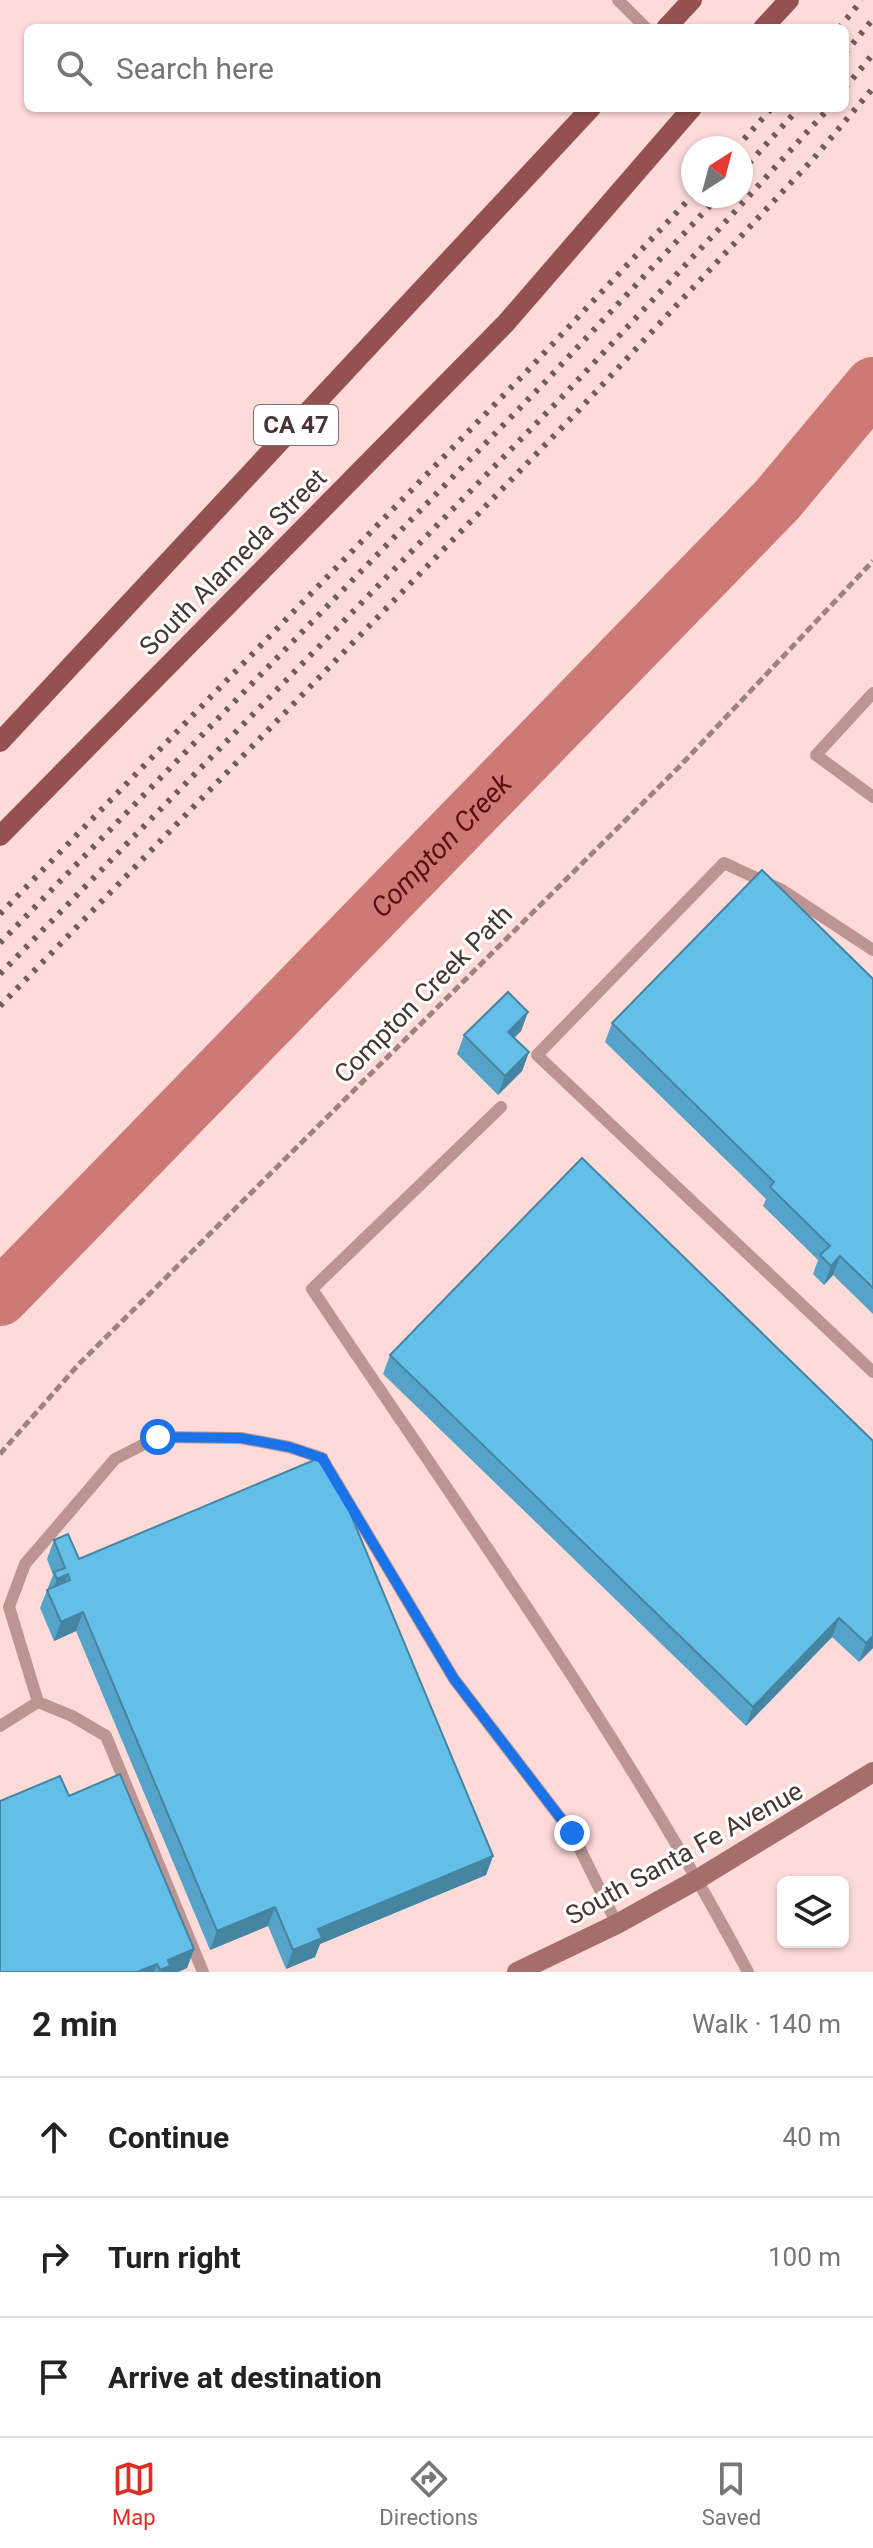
<!DOCTYPE html>
<html lang="en">
<head>
<meta charset="utf-8">
<style>
	:root { --surface:#fff; --page:#f2f2f2; --text:#222; --muted:#767676; --line:#e0e0e0; --accent:#d93025 }
	body { margin:0; font-family:Roboto,sans-serif; background:var(--page); color:var(--text) }
	.controls { position:absolute; right:24px; bottom:24px; display:grid; overflow:hidden; border-radius:12px; box-shadow:0 2px 6px #0004 }
	.controls button { width:72px; height:72px; display:grid; place-items:center; padding:0; border:0; border-bottom:2px solid var(--line); background:var(--surface); color:var(--text); font:40px sans-serif }
	.compass { position:absolute; left:681px; top:136px; width:72px; height:72px; border-radius:50%; background:var(--surface); box-shadow:0 2px 6px #0004; rotate:36deg }
	.stop { position:absolute; width:24px; height:24px; margin:-18px; border:6px solid #1a73e8; border-radius:50%; background:#fff }
	.stop.end { background:#1a73e8; border-color:#fff; box-shadow:0 2px 8px #0008 }
	.list { margin:0; padding:0; list-style:none }
	h2 { display:flex; justify-content:space-between; align-items:center; height:104px; margin:0; padding:0 32px; font-size:34px }
	h2 small { font-size:26px; font-weight:400; color:var(--muted) }
	.list li { display:grid; grid-template-columns:52px 1fr auto; gap:24px; align-items:center; box-sizing:border-box; height:120px; padding:0 32px; border-top:2px solid var(--line) }
	.list b { display:block; font-size:30px; white-space:nowrap }
	.list em { font-size:26px; font-style:normal; color:var(--muted) }
	.icon { flex:none; width:44px; height:44px; fill:none; stroke:currentColor; stroke-width:2; stroke-linecap:round; stroke-linejoin:round }
	.map { position:relative; flex:none; width:873px; height:1972px; overflow:hidden }
	.search { position:absolute; background:var(--surface); box-shadow:0 2px 6px #0004; left:24px; right:24px; top:24px; height:88px; display:flex; align-items:center; gap:20px; box-sizing:border-box; padding:0 28px; border-radius:12px; color:var(--muted); font-size:30px }
	.sheet { height:464px; background:var(--surface) }
	nav { display:flex; justify-content:space-around; align-items:center; box-sizing:border-box; height:112px; border-top:2px solid var(--line); background:var(--surface); font-size:22px; color:var(--muted) }
	nav a { display:grid; justify-items:center; gap:4px }
	nav .on { color:var(--accent) }
	.map>svg:first-child { display:block }
</style>
</head>
<body>
<div class="map">
<svg width="873" height="1972" viewBox="0 0 873 1972">
	<rect width="100%" height="100%" fill="#fedbd9"/>
	<g fill="none" stroke-linecap="round" stroke-linejoin="round">
		<path stroke="#cd7a77" stroke-width="56" id="s1" d="M0,1298L777,500L873,385"/>
		<polyline stroke="#9c8281" stroke-width="5" stroke-dasharray="8 4" stroke-linecap="butt" points="0,1454 78,1365 679,767 873,561"/>
		<g stroke="#bc9592" stroke-width="12">
			<polyline points="618,0 646,28"/>
			<polyline points="873,693 816,755 873,797"/>
			<polyline points="873,950 782,890 724,863 537,1055 873,1372"/>
			<path d="M501,1107L312,1289C462,1513 621,1733 748,1972"/>
			<polyline points="38,1702 9,1607 25,1564 115,1459 158,1437 241,1438 289,1447 322,1458 454,1679 572,1833 617,1924"/>
			<polyline points="0,1726 38,1702 72,1716 106,1736 203,1972"/>
		</g>
		<polyline stroke="#a56e6b" stroke-width="20" points="517,1972 617,1924 698,1879 873,1772"/>
		<g stroke="#94514f" stroke-width="20">
			<polyline points="666,28 692,0"/>
			<polyline points="763,28 789,0"/>
			<polyline points="0,742 591,108"/>
			<polyline points="0,836 506,323 692,108"/>
		</g>
		<g stroke="#715c5a" stroke-width="6" stroke-dasharray="4 8" stroke-linecap="butt">
			<polyline points="839,28 862,0"/>
			<polyline points="845,53 873,19"/>
			<polyline points="845,88 873,54"/>
			<polyline points="736,148 772,108"/>
			<polyline points="741,172 799,108"/>
			<polyline points="0,914 531,367 693,195"/>
			<polyline points="0,943 546,381 719,196"/>
			<polyline points="0,974 562,397 718,230 829,108"/>
			<polyline points="0,1006 577,412 814,158 873,88"/>
		</g>
	</g>
	<g fill="#55a3c8">
		<polygon points="873,979 873,1314 833,1275 824,1285 813,1274 818,1260 763,1206 766,1199 605,1042 612,1023"/>
		<polygon points="528,1012 521,1031 514,1038 529,1052 522,1071 498,1095 457,1054 464,1035"/>
		<polygon points="390,1355 873,1441 873,1648 859,1662 832,1637 746,1726 383,1374"/>
		<polygon points="54,1540 493,1856 486,1875 320,1944 315,1957 286,1969 268,1926 210,1950 76,1631 54,1641 40,1608 53,1575 47,1559"/>
		<polygon points="69,1796 194,1949 187,1968 178,1972 0,1972"/>
	</g>
	<g fill="#4585a2">
		<polygon points="528,1012 521,1031 501,1051 508,1032"/>
		<polygon points="529,1052 522,1071 498,1095 505,1076"/>
		<polygon points="840,1256 833,1275 824,1285 831,1266"/>
		<polygon points="68,1574 61,1593 50,1598 57,1579"/>
		<polygon points="83,1612 76,1631 54,1641 61,1622"/>
		<polygon points="839,1618 832,1637 746,1726 753,1707"/>
		<polygon points="873,1636 873,1648 859,1662 866,1643"/>
		<polygon points="493,1856 486,1875 320,1944 315,1957 286,1969 293,1950 318,1929"/>
		<polygon points="275,1907 268,1926 210,1950 217,1931"/>
		<polygon points="194,1949 187,1968 178,1972 160,1972 168,1960"/>
		<polygon points="157,1964 154,1972 137,1972"/>
	</g>
	<g fill="#63bee8" stroke="#4585a2" stroke-width="2">
		<polygon points="762,870 873,979 873,1288 840,1256 831,1266 820,1255 830,1246 770,1187 774,1182 612,1023"/>
		<polygon points="508,992 528,1012 508,1032 529,1052 505,1076 464,1035"/>
		<polygon points="582,1158 873,1441 873,1636 866,1643 839,1618 753,1707 390,1355"/>
		<polygon points="326,1455 493,1856 318,1929 322,1938 293,1950 275,1907 217,1931 83,1612 61,1622 47,1590 70,1580 68,1574 57,1579 54,1572 65,1568 54,1540 68,1534 79,1559"/>
		<polygon points="120,1774 194,1949 168,1960 170,1966 160,1970 157,1964 137,1972 0,1972 0,1801 60,1776 69,1796"/>
	</g>
	<g fill="none" stroke-linecap="round" stroke-linejoin="round">
		<polyline stroke="#1a73e8" stroke-width="10" points="158,1437 241,1438 289,1447 322,1458 454,1679 572,1833"/>
	</g>
	<g text-anchor="middle" stroke-width="6" stroke-linejoin="round" paint-order="stroke">
		<rect fill="#fff" stroke="#7e7271" stroke-width="2" x="254" y="405" width="84" height="40" rx="6"/>
		<g font-size="24" font-weight="bold" fill="#463534">
			<text x="296" y="433">CA 47</text>
		</g>
		<g font-size="26" fill="#463534" stroke="#fff">
			<text transform="translate(233 562) rotate(-45)" y="9">South Alameda Street</text>
			<text transform="translate(423 994) rotate(-45)" y="9">Compton Creek Path</text>
			<text transform="translate(684 1853) rotate(-29)" y="9">South Santa Fe Avenue</text>
		</g>
		<g font-size="28" font-style="italic" fill="#5b0e14" stroke="#fff">
			<text dy="10" stroke="none"><textPath href="#s1" startOffset="632">Compton Creek</textPath></text>
		</g>
	</g>
</svg>
<div class="controls">
<button><svg class="icon" aria-label="layers" viewBox="0 0 24 24"><path d="M12 4l9 5-9 5-9-5zM3 14l9 5 9-5"/></svg></button>
</div>
<svg class="compass" viewBox="-18 -18 36 36"><path d="M0-13l5 13h-10z" fill="#e53935"/><path d="M0 13l5-13h-10z" fill="#767676"/></svg>
<div class="stop" style="left:158px;top:1437px"></div>
<div class="stop end" style="left:572px;top:1833px"></div>
<div class="search"><svg class="icon" aria-label="search" viewBox="0 0 24 24"><circle cx="10" cy="10" r="6"/><path d="M15 15l6 6"/></svg>Search here</div>
</div>
<section class="sheet">
<h2>2 min<small>Walk · 140 m</small></h2>
<ul class="list">
<li><svg class="icon" aria-label="ahead" viewBox="0 0 24 24"><path d="M12 20V5M6 11l6-6 6 6"/></svg><div><b>Continue</b></div><em>40 m</em></li>
<li><svg class="icon" aria-label="right" viewBox="0 0 24 24"><path d="M7 20v-9h11M14 6l5 5-5 5"/></svg><div><b>Turn right</b></div><em>100 m</em></li>
<li><svg class="icon" aria-label="arrive" viewBox="0 0 24 24"><path d="M6 21V4h12l-3 4 3 4H6"/></svg><div><b>Arrive at destination</b></div></li>
</ul>
</section>
<nav>
<a class="on"><svg class="icon" aria-label="map" viewBox="0 0 24 24"><path d="M3 6l6-2 6 2 6-2v14l-6 2-6-2-6 2zM9 4v14M15 6v14"/></svg>Map</a>
<a><svg class="icon" aria-label="directions" viewBox="0 0 24 24"><path d="M12 3l9 9-9 9-9-9zM9 14v-3h6M13 9l2 2-2 2"/></svg>Directions</a>
<a><svg class="icon" aria-label="saved" viewBox="0 0 24 24"><path d="M7 4h10v16l-5-4-5 4z"/></svg>Saved</a>
</nav>
</body>
</html>
